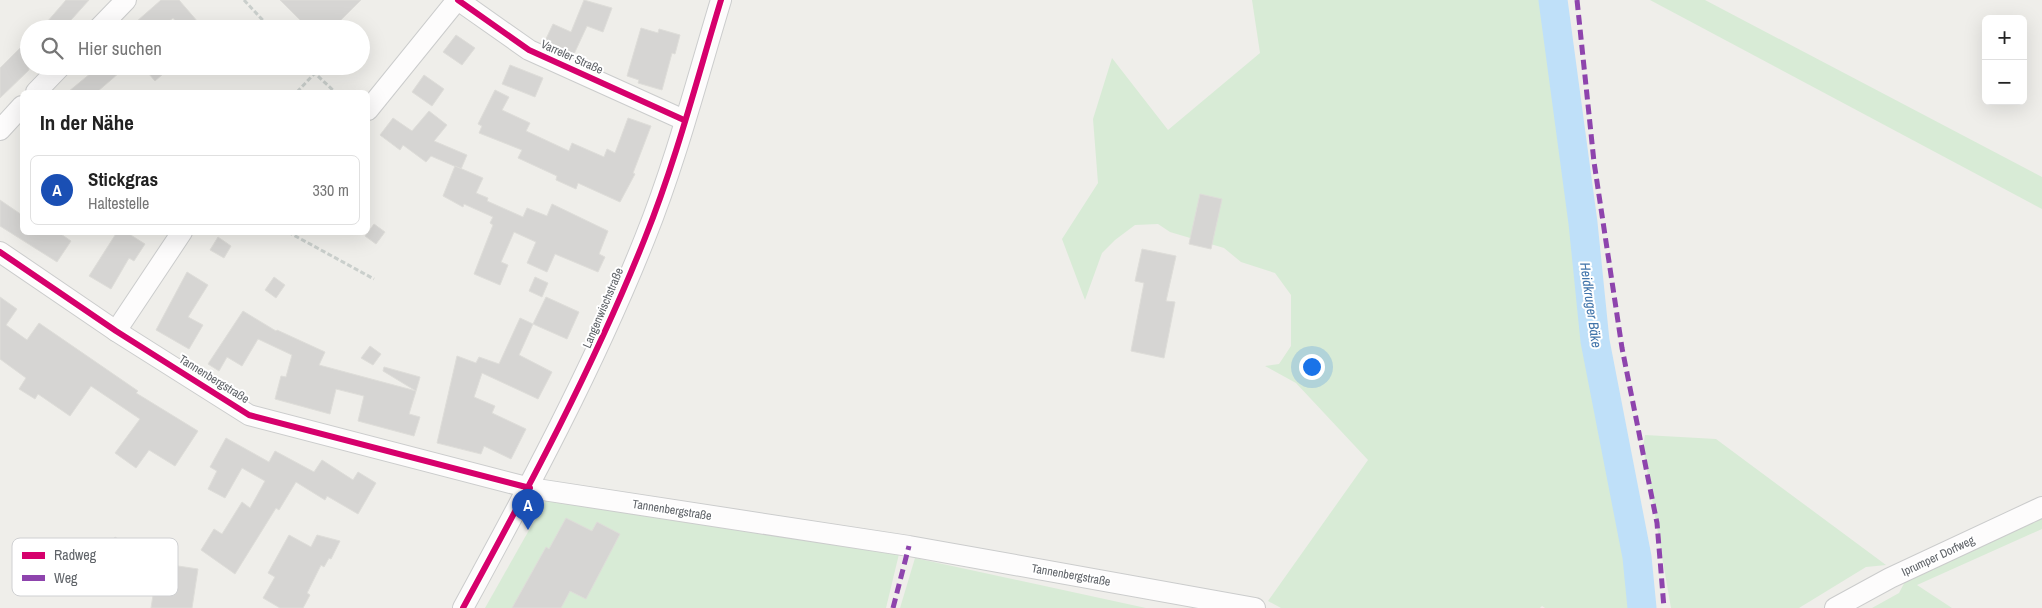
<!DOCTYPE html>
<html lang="de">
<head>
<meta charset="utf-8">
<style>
	:root { --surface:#fff; --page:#f6f6f6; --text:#222; --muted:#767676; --line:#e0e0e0; --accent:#0b8043 }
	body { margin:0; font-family:"Archivo Narrow",sans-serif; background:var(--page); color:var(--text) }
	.controls { position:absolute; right:15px; top:15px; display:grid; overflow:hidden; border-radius:8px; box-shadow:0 5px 20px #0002 }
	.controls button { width:45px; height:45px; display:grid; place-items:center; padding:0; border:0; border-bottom:1px solid var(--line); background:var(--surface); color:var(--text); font:25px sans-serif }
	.you { position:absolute; left:1311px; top:366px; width:18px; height:18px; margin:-12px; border:4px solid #fff; border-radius:50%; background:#1a73e8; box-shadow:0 0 0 8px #1a73e833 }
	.badge { display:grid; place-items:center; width:32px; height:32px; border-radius:50%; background:var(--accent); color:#fff; font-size:16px; font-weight:700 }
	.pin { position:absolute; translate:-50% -41px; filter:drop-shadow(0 1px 2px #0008) }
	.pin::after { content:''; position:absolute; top:26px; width:18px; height:15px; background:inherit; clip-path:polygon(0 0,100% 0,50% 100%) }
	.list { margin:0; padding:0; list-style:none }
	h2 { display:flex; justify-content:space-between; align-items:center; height:65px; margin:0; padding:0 20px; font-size:21px }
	h2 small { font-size:16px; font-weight:400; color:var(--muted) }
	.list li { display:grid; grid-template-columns:32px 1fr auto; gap:15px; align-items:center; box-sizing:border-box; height:70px; margin:0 10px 10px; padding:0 10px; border:1px solid var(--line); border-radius:8px }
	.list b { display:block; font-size:19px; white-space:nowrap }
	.list p { margin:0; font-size:16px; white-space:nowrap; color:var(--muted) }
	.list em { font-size:16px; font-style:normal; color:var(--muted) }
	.icon { flex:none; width:28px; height:28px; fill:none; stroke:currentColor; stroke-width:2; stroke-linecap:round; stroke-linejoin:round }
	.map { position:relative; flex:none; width:2042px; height:608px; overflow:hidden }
	.search { position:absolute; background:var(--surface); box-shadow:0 5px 20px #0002; left:20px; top:20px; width:350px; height:55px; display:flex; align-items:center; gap:12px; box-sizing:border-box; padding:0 18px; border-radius:28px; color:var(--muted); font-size:19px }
	.panel { position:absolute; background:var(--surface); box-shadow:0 5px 20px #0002; left:20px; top:90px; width:350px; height:145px; border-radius:8px }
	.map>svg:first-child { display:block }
</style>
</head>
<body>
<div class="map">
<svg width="2042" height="608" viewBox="0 0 2042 608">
	<rect width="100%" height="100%" fill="#efeeea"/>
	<g fill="#d8ebd6">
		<polygon points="1252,0 1551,0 1594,343 1635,559 1641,608 1545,608 1542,606 1540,608 1281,608 1268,601 1368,460 1296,383 1265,366 1279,364 1291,346 1291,295 1275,273 1241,262 1224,248 1170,232 1158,224 1135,225 1115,240 1102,253 1085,300 1062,239 1098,183 1093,119 1112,58 1168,130 1260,53"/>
		<polygon points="1650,0 1705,0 2042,177 2042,209"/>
		<polygon points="1645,435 1716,439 1886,565 1866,567 1799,608 1671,608 1643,447"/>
		<polygon points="546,500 899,554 886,608 485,608"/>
		<polygon points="2042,513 2042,529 1917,585 1952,608 1872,608 1899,593 1909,574"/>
		<polygon points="915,558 1146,608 900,608"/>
	</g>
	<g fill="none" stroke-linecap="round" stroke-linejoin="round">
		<polyline stroke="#bfe0f9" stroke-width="29" points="1553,0 1583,223 1595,341 1637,557 1642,608"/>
	</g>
	<g fill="#d6d5d3" stroke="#deddd9">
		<polygon points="66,0 89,0 63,29 41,29"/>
		<polygon points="161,0 179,0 204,29 182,29 173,18 160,29 128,29"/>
		<polygon points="280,0 361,0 332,29 319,29 313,23 308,28"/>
		<polygon points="584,0 612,8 603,32 587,26 574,54 545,41 553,24 571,32"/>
		<polygon points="641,28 658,33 659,29 680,35 675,54 672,53 662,90 638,83 639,80 627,76"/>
		<polygon points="456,35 475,48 462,65 443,52"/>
		<polygon points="29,39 29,70 0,98 0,68"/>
		<polygon points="510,65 543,78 535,97 502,84"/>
		<polygon points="86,66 127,66 97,92 68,92 91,73"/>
		<polygon points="142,66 172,66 155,81"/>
		<polygon points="424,75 444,89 432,106 412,92"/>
		<polygon points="495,90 509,97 502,110 530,123 526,131 569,151 572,143 604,157 607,149 615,153 628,118 651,126 633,173 635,174 620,202 578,183 576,189 556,180 557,176 518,158 522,150 479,133 482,126 478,124"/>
		<polygon points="429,111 447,125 434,141 467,155 461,169 431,156 426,162 403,145 400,150 380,135 393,118 412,131"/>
		<polygon points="455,166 483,178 476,193 488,198 487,201 523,217 527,208 547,216 552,204 608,231 599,254 605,257 598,272 555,254 547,272 527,263 536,242 514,232 501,262 508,265 500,285 474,274 493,225 490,223 493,217 464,204 463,207 443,196"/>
		<polygon points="1200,194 1222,199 1211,249 1189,244"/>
		<polygon points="0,200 22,215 22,232 58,232 71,241 57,262 0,226"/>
		<polygon points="374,224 385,232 376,244 365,236"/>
		<polygon points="117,232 126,232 145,244 134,261 129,258 111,289 89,276"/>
		<polygon points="218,237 231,246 224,258 210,250"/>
		<polygon points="1142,249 1176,256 1166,301 1175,302 1164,358 1131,351 1144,283 1135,281"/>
		<polygon points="187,272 208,285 188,317 203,325 189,349 156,330"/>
		<polygon points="274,277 285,285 276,298 265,290"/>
		<polygon points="535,277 548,283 542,297 529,291"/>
		<polygon points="0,297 17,309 6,325 27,340 39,323 138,391 136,393 198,431 175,466 149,450 136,468 115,453 140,419 91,386 70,416 38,394 35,399 19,389 26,378 0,359"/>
		<polygon points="546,297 579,312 567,339 533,324"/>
		<polygon points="243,311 276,331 277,330 325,352 319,365 416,391 409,414 420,417 414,436 358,421 364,396 336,389 330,414 275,399 281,376 286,377 292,355 258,339 242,366 227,357 219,371 208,364"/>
		<polygon points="520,318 533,324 519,355 552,372 538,399 482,373 474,397 495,406 492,413 526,429 511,459 484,446 481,454 437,443 457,356 476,363 479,357 499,364"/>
		<polygon points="370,346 381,354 373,365 361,358"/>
		<polygon points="384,367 420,377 416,391 383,371"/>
		<polygon points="226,438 269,462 275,451 314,472 322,460 353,480 358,472 376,483 358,514 327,496 325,500 296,482 279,510 276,508 235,574 201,550 214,529 222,534 242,502 250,508 265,481 242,468 225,498 208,489 217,471 210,467"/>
		<polygon points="566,518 592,531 597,522 620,534 586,599 570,591 561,608 512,608 546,547 549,549"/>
		<polygon points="289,535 311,547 317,535 340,541 331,559 329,558 324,567 321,565 307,593 310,595 303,608 280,608 263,598 275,577 268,573"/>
		<polygon points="115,537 138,552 118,584 94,568"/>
		<polygon points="158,563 198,569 192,608 151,608"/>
	</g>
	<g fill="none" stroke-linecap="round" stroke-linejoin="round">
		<g stroke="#cbcccc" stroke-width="22">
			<g id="minor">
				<polyline points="458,0 529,50 684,120"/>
				<polyline points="98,29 126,0"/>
				<polyline points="36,92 61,66"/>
				<polyline points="368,110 457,0"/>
				<polyline points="0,130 22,106"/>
				<polyline points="0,252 116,331 249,415 530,488 909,546 1255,608"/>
				<polyline points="116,331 182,232"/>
				<path d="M463,608C529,487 594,366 645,238C676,161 697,79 721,0"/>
				<polyline points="1835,608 1890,578 2042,507"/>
			</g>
		</g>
		<g stroke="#cacfcc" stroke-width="3" stroke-dasharray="5 2.5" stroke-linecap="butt">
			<polyline points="244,0 271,29"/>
			<polyline points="307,66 335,92"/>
			<polyline points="297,92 314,74"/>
			<polyline points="288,232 374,279"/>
		</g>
		<use href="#minor" stroke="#fdfcfc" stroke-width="20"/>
		<g stroke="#8e44ad" stroke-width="5" stroke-dasharray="10 5" stroke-linecap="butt">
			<polyline points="1577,0 1594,162 1622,348 1657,523 1664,608"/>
			<polyline points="893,608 909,546"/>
		</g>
		<g stroke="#fff" stroke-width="9">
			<g id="cycleway">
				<polyline points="458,0 529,50 684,120"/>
				<polyline points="0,252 116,331 249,415 530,488"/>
				<path d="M463,608C529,487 594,366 645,238C676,161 697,79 721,0"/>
			</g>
		</g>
		<use href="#cycleway" stroke="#d6006c" stroke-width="6"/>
	</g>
	<g text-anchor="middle" stroke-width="4" stroke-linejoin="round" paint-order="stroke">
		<g font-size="12" fill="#5f6368" stroke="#fff">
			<text transform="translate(572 57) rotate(24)" y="4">Varreler Straße</text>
			<text transform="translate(603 308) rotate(-67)" y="4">Langenwischstraße</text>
			<text transform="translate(214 379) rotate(32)" y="4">Tannenbergstraße</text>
			<text transform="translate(672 510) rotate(9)" y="4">Tannenbergstraße</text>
			<text transform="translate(1938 556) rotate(-25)" y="4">Iprumper Dorfweg</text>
			<text transform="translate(1071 575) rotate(10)" y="4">Tannenbergstraße</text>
		</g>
		<g font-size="14" font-style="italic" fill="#4174aa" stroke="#fff">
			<text transform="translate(1591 305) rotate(82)" y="5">Heidkruger Bäke</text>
		</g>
	</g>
	<rect x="12" y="538" width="166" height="58" rx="8" fill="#fff" stroke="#cfd0d2" stroke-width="1"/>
	<rect x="22" y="552" width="23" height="7" fill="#d6006c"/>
	<rect x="22" y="575" width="23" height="6" fill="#8e44ad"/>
	<g font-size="14" fill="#5f6368">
		<text x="54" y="560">Radweg</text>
		<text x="54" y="583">Weg</text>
	</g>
</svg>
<div class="controls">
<button>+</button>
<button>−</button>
</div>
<div class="you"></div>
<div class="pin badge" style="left:528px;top:530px;background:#1a4fb4">A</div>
<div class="search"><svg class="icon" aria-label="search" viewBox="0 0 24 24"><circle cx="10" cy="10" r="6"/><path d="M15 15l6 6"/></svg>Hier suchen</div>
<section class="panel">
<h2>In der Nähe<small></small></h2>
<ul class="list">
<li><span class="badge" style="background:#1a4fb4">A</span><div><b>Stickgras</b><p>Haltestelle</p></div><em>330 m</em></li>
</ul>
</section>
</div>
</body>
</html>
